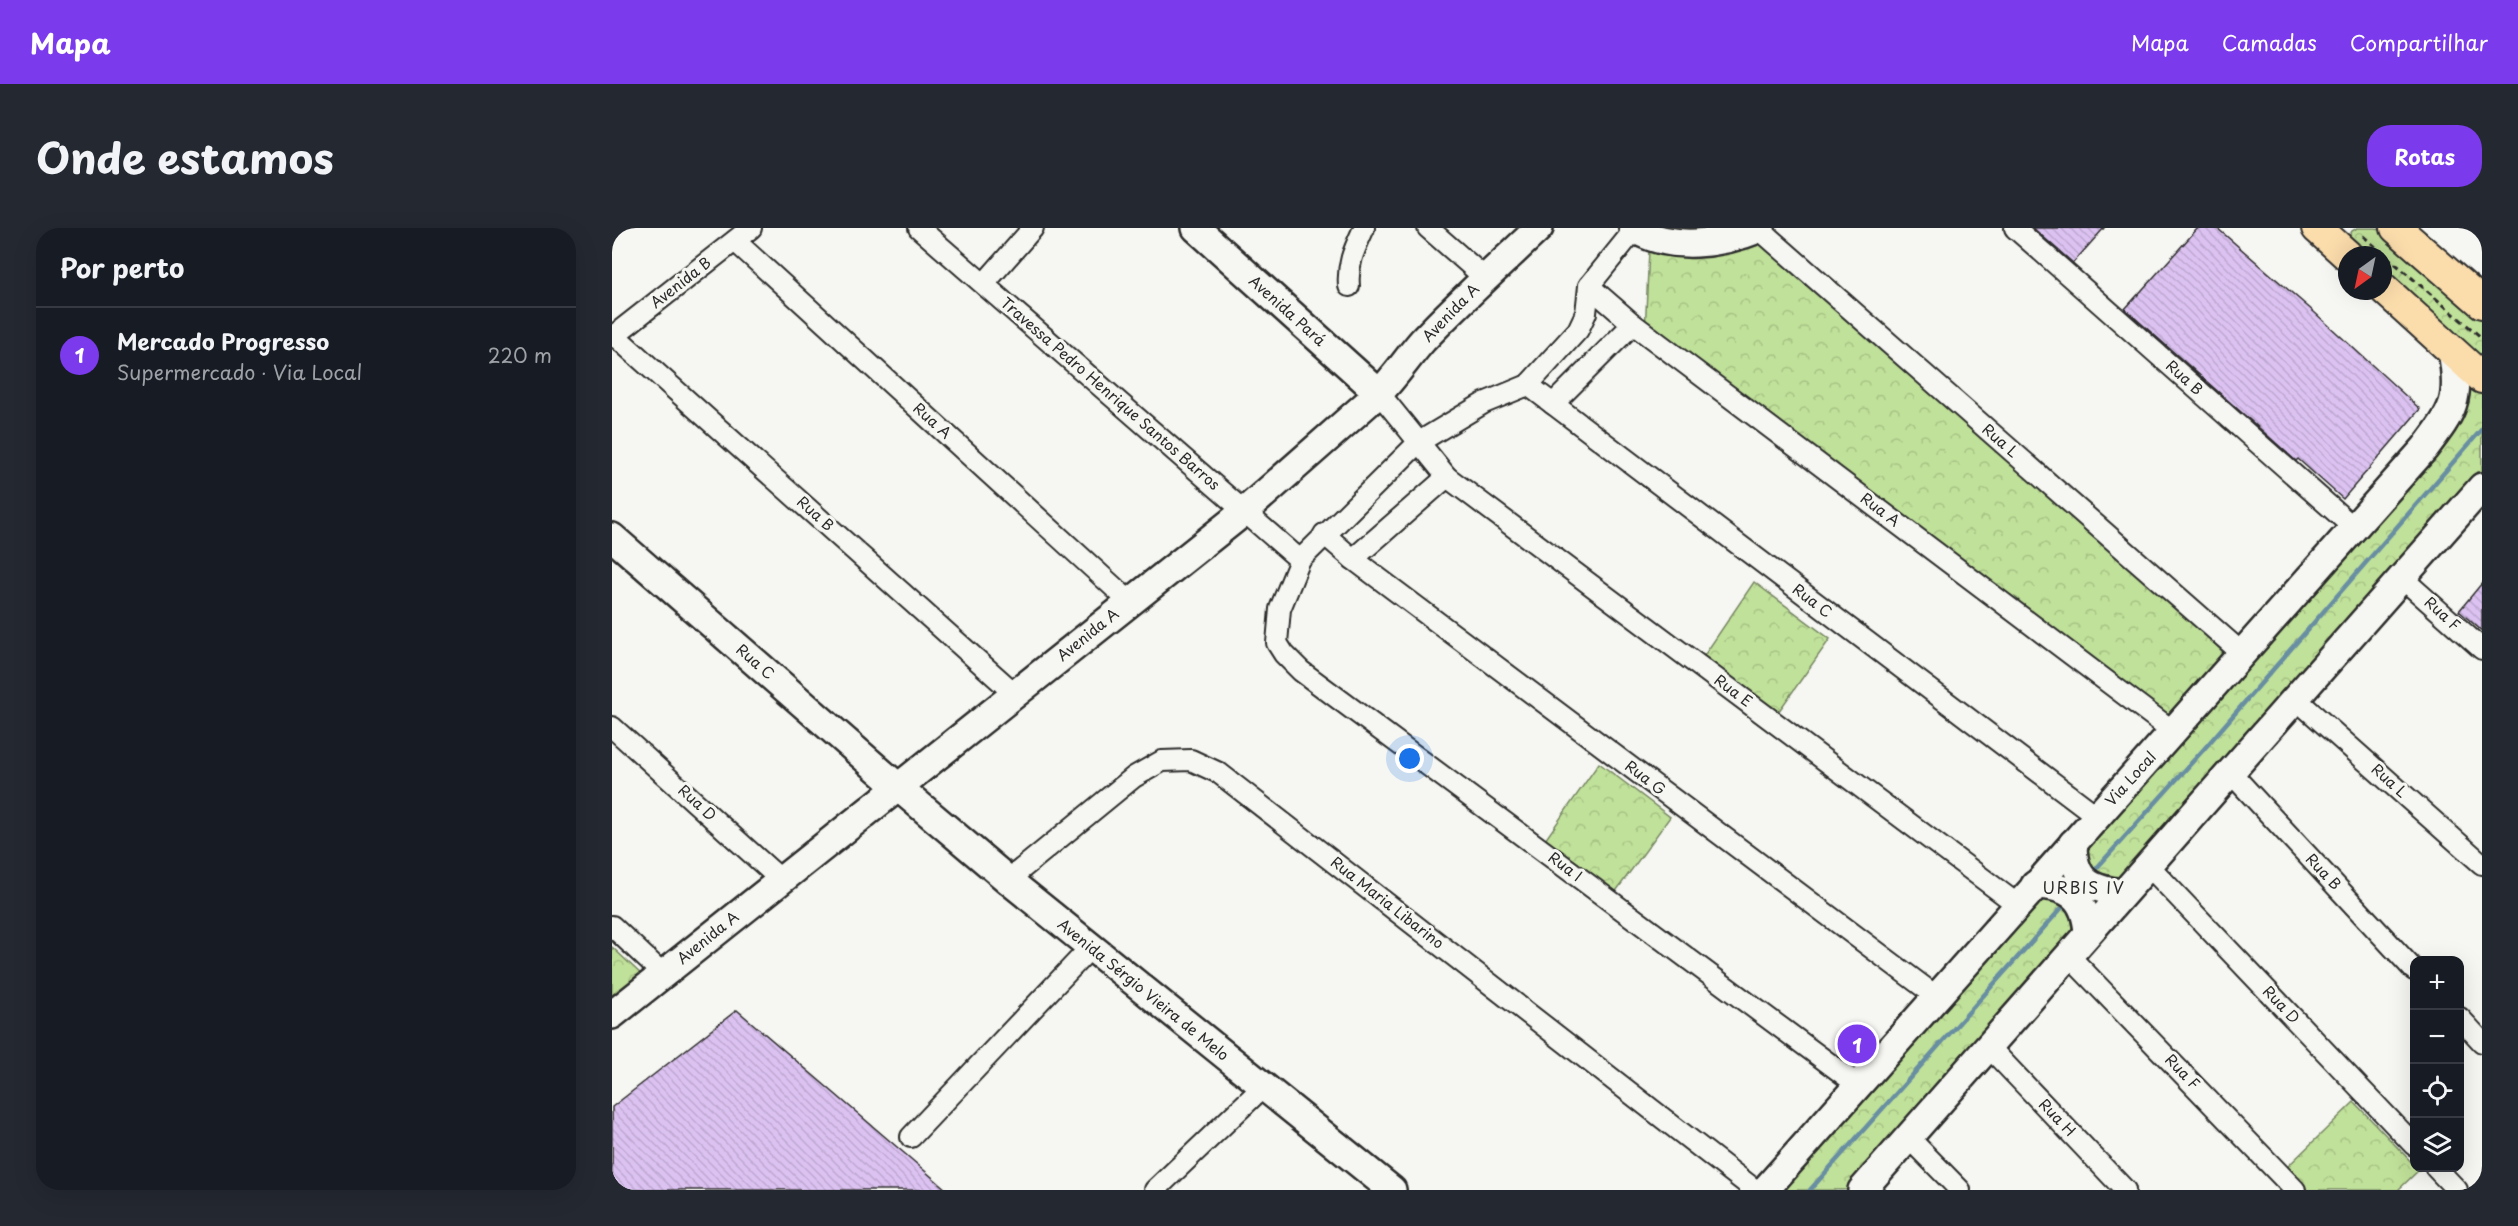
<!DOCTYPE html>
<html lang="pt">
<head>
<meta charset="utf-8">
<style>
	:root { --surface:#171b24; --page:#242831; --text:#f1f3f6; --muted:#9ea1a6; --line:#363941; --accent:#7c3aed }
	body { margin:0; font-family:"Playpen Sans",sans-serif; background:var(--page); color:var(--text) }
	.controls { position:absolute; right:18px; bottom:18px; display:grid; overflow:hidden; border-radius:12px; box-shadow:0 6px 24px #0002 }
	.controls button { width:54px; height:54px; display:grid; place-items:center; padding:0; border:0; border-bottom:2px solid var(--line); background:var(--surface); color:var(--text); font:30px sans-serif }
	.compass { position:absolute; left:1726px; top:18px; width:54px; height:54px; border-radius:50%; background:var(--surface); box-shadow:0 6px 24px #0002; rotate:213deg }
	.you { position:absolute; left:798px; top:531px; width:21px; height:21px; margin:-15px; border:4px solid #fff; border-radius:50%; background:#1a73e8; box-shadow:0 0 0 9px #1a73e833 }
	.badge { display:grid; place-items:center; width:39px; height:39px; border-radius:50%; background:var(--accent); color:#fff; font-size:20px; font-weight:700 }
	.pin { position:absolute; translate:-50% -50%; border:3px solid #fff; box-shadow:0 2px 6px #0006 }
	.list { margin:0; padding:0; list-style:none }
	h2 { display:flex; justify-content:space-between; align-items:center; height:78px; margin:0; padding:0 24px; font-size:26px }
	h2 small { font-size:20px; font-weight:400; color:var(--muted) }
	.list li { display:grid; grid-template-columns:39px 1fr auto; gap:18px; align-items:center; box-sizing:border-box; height:96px; padding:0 24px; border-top:2px solid var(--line) }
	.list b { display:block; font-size:22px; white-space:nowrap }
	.list p { margin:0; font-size:20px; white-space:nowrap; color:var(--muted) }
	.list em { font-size:20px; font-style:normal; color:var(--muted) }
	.icon { flex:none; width:33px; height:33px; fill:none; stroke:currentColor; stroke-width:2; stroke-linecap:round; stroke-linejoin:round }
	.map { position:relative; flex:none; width:1870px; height:962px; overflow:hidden; border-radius:24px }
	header { display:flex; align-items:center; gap:36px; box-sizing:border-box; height:84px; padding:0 30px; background:var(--accent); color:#fff }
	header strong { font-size:28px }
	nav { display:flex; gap:33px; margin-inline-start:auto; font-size:21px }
	.intro { display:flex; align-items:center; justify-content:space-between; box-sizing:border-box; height:144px; padding:0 36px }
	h1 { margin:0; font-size:42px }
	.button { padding:15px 27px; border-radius:24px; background:var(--accent); color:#fff; font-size:21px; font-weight:700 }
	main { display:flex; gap:36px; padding:0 36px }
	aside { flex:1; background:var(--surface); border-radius:24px; box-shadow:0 6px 24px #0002 }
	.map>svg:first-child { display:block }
</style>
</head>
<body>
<header>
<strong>Mapa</strong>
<nav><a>Mapa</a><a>Camadas</a><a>Compartilhar</a></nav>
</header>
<div class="intro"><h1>Onde estamos</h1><a class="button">Rotas</a></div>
<main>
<aside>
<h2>Por perto<small></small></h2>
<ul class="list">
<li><span class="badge">1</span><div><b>Mercado Progresso</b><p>Supermercado · Via Local</p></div><em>220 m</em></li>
</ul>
</aside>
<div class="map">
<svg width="1870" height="962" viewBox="0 0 1870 962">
	<defs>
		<pattern id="forest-crowns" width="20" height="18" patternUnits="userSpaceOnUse" patternTransform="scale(1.5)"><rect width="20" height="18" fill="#c0e199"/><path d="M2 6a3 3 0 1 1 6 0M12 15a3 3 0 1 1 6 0" fill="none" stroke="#a5c184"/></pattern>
		<pattern id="building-back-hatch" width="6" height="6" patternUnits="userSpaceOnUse" patternTransform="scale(1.5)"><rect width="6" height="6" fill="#dcc2f1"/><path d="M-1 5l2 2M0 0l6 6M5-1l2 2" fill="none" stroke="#bda7cf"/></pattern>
	</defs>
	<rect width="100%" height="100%" fill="#f6f6f2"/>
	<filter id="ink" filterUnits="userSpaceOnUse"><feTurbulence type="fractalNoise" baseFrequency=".0167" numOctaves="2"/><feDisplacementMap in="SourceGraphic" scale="12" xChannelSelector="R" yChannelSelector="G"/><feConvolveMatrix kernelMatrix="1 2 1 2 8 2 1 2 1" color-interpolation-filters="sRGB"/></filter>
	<g filter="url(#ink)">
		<g fill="url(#forest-crowns)" stroke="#768662" stroke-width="1.5">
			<polygon points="1079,0 1131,0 1469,285 1612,425 1557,489 1033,104 1038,2"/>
			<polygon points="1745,0 1765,0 1870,89 1870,142 1771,54 1771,27 1741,27 1735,12 1740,3"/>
			<polygon points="1847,147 1870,161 1870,247 1514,652 1486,655 1468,624 1748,297"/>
			<polygon points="1142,354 1218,411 1162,490 1087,435"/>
			<polygon points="987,535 1058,589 1002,666 931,615"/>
			<polygon points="1439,668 1459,687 1460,702 1410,764 1237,962 1161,962 1423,672"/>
			<polygon points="0,719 32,749 0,774"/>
			<polygon points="1742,874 1807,942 1786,962 1693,962 1673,941"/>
		</g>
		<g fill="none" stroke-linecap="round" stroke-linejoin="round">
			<g stroke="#688ea2" stroke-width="4.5">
				<polyline points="1482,643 1592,521 1870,201"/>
				<polyline points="1198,962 1454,675"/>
			</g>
		</g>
		<g fill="url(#building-back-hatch)" stroke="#2b2b2b" stroke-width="1.5">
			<polygon points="1421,0 1492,0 1461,35"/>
			<polygon points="1586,0 1605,0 1702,84 1808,181 1731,271 1686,231 1684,233 1513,81"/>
			<polygon points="1870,355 1870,403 1847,383"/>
			<polygon points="125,782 292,925 335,962 0,962 0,879"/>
		</g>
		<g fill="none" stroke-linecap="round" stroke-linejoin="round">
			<g stroke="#2b2b2b" stroke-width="24">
				<g id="street">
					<polyline points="307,0 688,332"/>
					<polyline points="816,0 873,50"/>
					<polyline points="1403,0 1742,300"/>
					<polyline points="1023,1 977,58 974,85 966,102 916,157 872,175 807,214 688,332 668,381 665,415 672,426 689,443 1246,857"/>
					<polyline points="1147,1 1631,426"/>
					<polyline points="123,13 517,373"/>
					<polyline points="372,56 421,0"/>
					<path d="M737,58C735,35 743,20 752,0"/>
					<polyline points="977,58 1021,96 1562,504"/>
					<polyline points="2,107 403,466"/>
					<polyline points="0,109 139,0"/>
					<polyline points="916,157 1485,588"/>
					<polyline points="767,165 835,249 1406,677"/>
					<polyline points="941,176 1021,96"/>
					<polyline points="712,306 741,331 1325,769"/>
					<polyline points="741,331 835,249"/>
					<polyline points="1790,350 1870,421"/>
					<polyline points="1684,471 1870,636"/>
					<polyline points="0,499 169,652"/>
					<polyline points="1619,545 1802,742"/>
					<polyline points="1536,637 1802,917"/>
					<polyline points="396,652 522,549 550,533 579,532 607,545 1143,962"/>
					<polyline points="0,698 51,746"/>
					<polyline points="1456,727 1683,962"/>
					<polyline points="1848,790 1870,814"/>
					<polyline points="1376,818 1513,962"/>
					<polyline points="299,909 479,719"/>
					<polyline points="1296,909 1348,962"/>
					<polyline points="1824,940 1845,962"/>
					<polyline points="543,962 651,859"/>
				</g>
			</g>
			<g stroke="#2b2b2b" stroke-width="32">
				<g id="secondary">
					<polyline points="584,0 767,165"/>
					<path d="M1021,0C1059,24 1110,16 1149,0"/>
					<polyline points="0,309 286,559 396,652 780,962"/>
					<path d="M1461,615C1461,651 1476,661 1510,665"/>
					<path d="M1423,657C1457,658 1473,669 1476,704"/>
					<path d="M0,787L633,283L767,165C783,149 796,129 811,112C848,73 888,37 927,0"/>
					<path d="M1153,962L1813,220C1842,182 1849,172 1840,123"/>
					<polyline points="1250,962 1870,259"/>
				</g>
			</g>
			<g stroke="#2b2b2b" stroke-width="34">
				<g id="primary">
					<polyline points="1705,0 1735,27"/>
					<polyline points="1784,0 1870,75"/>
					<polyline points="1771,60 1870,150"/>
				</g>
			</g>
			<polyline stroke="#2b2b2b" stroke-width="3" stroke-dasharray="6 4.5" stroke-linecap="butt" points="1751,8 1870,110"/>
			<use href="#street" stroke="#f6f6f2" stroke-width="20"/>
			<use href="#secondary" stroke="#f6f6f2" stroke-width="27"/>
			<use href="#primary" stroke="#fbdcab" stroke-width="30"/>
		</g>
	</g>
	<g text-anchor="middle" stroke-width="6" stroke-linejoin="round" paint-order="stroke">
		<g font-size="15" fill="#2b2b2b" stroke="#f6f6f2">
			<text transform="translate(69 55) rotate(-38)" y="5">Avenida B</text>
			<text transform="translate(675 83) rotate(42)" y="5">Avenida Pará</text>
			<text transform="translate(839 85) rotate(-46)" y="5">Avenida A</text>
			<text transform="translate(1572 150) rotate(42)" y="5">Rua B</text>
			<text transform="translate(498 166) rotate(41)" y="5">Travessa Pedro Henrique Santos Barros</text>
			<text transform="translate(320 193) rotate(42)" y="5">Rua A</text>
			<text transform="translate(1388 213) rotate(41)" y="5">Rua L</text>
			<text transform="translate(1268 282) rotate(37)" y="5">Rua A</text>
			<text transform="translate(203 286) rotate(42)" y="5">Rua B</text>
			<text transform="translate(1200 373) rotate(37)" y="5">Rua C</text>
			<text transform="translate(1830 386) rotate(42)" y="5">Rua F</text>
			<text transform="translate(476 407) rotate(-39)" y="5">Avenida A</text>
			<text transform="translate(143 434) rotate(41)" y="5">Rua C</text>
			<text transform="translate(1121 463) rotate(37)" y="5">Rua E</text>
			<text transform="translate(1033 550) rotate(37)" y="5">Rua G</text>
			<text transform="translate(1519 551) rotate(-48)" y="5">Via Local</text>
			<text transform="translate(1777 553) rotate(42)" y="5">Rua L</text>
			<text transform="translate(85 575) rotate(42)" y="5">Rua D</text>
			<text transform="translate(953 639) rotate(37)" y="5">Rua I</text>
			<text transform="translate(1711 644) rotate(47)" y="5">Rua B</text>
			<text transform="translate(775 675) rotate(38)" y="5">Rua Maria Libarino</text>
			<text transform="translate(96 710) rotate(-39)" y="5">Avenida A</text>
			<text transform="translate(531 762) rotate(39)" y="5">Avenida Sérgio Vieira de Melo</text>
			<text transform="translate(1669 777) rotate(46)" y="5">Rua D</text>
			<text transform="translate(1570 844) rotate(46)" y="5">Rua F</text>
			<text transform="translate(1445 890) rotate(46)" y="5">Rua H</text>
		</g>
		<g font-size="16" letter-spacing="1.5" fill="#2b2b2b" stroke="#f6f6f2">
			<text x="1472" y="666">URBIS IV</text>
		</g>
	</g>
</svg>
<div class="controls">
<button>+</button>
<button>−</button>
<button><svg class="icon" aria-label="locate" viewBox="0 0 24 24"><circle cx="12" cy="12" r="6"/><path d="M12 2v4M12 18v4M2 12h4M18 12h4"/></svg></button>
<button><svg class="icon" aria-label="layers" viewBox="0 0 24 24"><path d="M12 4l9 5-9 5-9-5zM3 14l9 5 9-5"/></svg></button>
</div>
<svg class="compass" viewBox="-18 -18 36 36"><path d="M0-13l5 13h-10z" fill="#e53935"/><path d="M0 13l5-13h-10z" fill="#9ea1a6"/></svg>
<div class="you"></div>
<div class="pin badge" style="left:1245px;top:816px">1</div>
</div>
</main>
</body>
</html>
